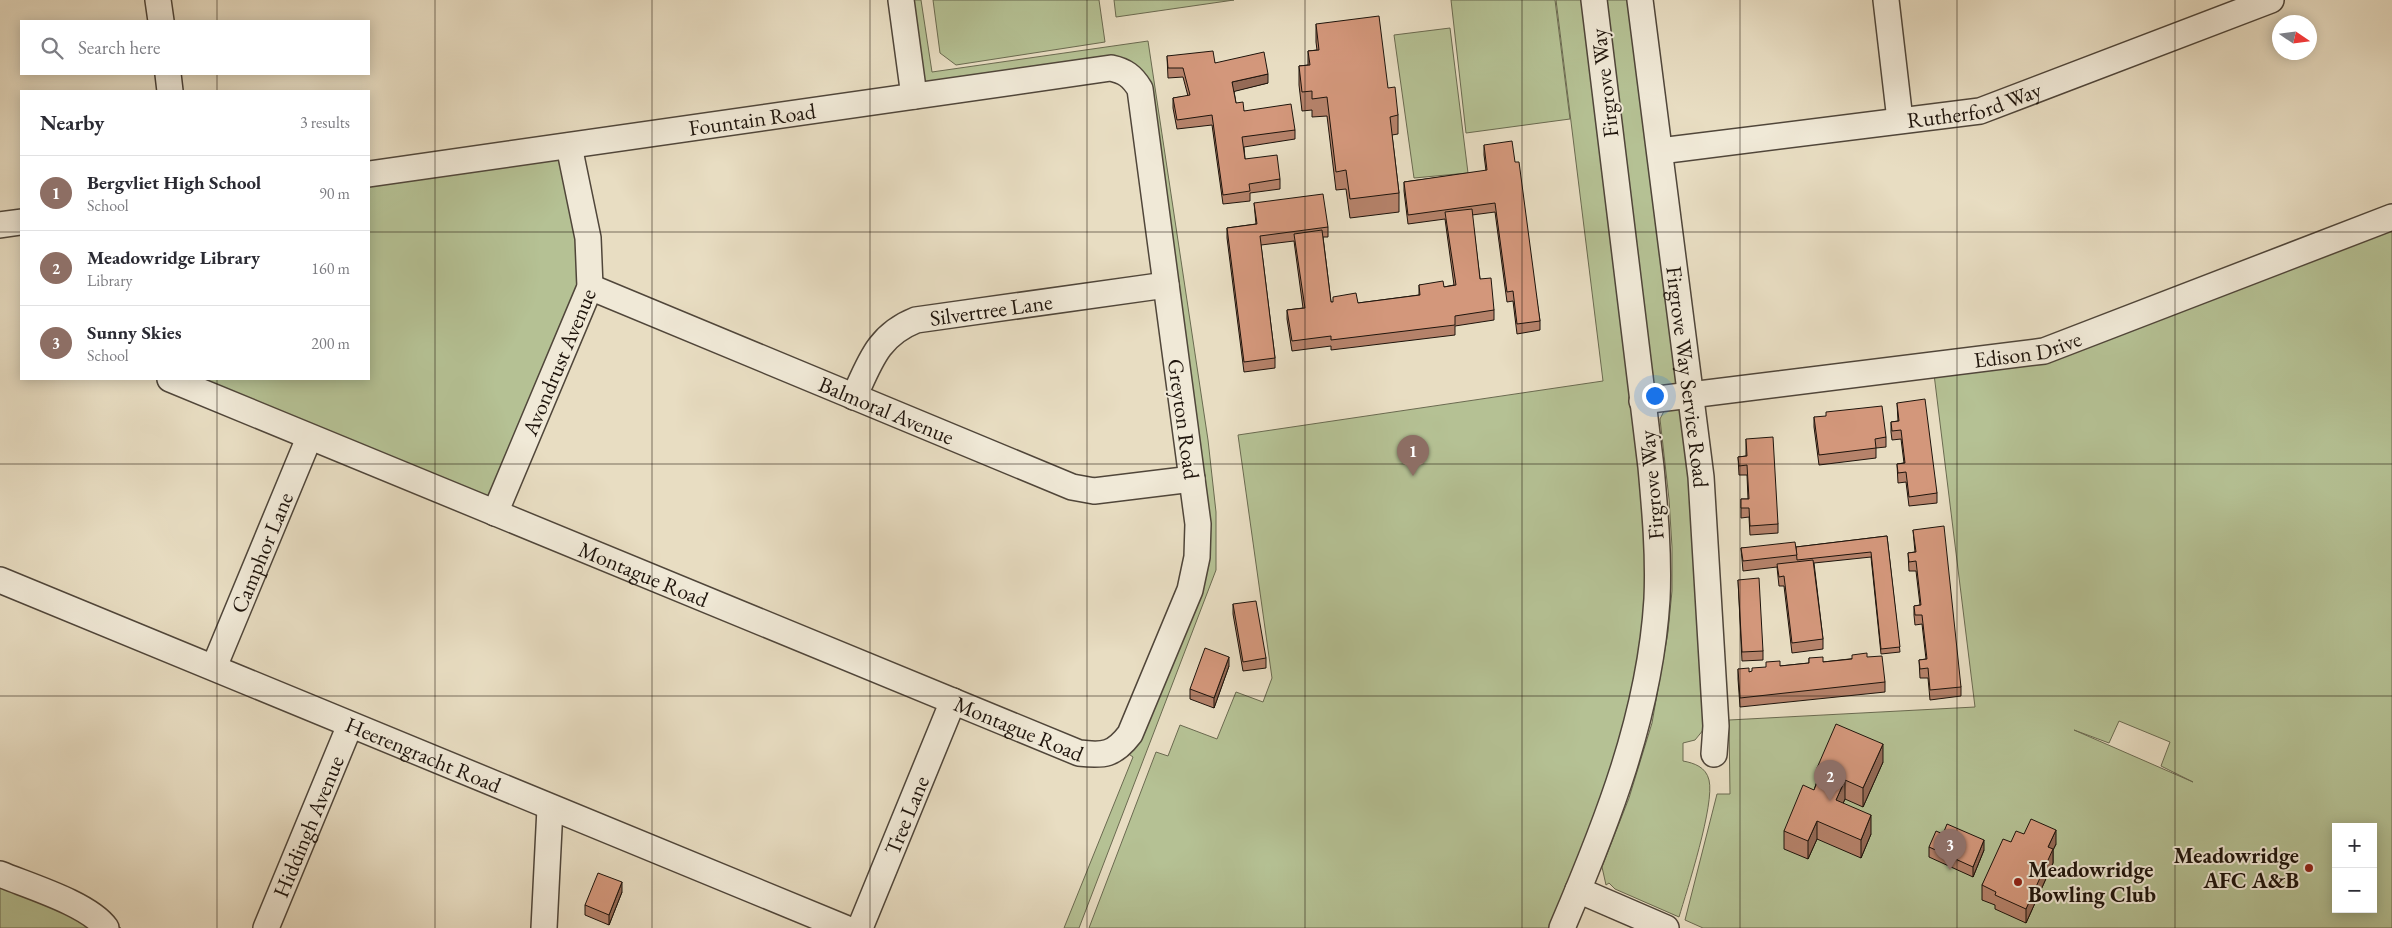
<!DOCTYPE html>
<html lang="en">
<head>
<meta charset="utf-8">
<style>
	:root { --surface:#fff; --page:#f7f7f7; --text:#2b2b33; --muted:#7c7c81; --line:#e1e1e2; --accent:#db2777 }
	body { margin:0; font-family:"EB Garamond",serif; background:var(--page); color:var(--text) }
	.controls { position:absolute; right:15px; bottom:15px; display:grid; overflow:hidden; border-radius:0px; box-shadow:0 2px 12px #0003 }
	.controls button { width:45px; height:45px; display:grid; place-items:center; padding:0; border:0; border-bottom:1px solid var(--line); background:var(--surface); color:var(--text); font:25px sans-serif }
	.compass { position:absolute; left:2272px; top:15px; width:45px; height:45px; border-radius:50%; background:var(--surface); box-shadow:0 2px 12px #0003; rotate:103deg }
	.you { position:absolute; left:1654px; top:395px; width:18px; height:18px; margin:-12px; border:4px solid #fff; border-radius:50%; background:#1a73e8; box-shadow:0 0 0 8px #1a73e833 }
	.badge { display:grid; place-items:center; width:32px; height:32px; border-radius:50%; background:var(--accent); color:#fff; font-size:16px; font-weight:700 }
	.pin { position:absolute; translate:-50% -41px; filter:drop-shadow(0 1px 2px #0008) }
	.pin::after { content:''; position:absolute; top:26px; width:18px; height:15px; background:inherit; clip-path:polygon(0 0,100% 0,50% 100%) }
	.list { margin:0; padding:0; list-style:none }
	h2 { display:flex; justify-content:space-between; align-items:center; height:65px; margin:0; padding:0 20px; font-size:21px }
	h2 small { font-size:16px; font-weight:400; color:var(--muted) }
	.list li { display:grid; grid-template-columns:32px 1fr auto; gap:15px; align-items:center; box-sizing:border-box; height:75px; padding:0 20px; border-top:1px solid var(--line) }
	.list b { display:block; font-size:19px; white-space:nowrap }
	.list p { margin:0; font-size:16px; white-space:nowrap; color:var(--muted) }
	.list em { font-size:16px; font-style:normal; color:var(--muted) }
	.icon { flex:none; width:28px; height:28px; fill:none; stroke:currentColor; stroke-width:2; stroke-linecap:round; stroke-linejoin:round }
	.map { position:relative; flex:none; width:2392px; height:928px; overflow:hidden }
	.search { position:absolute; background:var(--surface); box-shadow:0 2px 12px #0003; left:20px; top:20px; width:350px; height:55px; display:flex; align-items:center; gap:12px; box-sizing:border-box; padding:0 18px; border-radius:0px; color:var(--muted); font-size:19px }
	.panel { position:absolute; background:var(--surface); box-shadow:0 2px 12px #0003; left:20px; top:90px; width:350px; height:290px; border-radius:0px }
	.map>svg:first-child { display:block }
</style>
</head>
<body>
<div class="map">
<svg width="2392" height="928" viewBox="0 0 2392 928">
	<rect width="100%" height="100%" fill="#e8ddc2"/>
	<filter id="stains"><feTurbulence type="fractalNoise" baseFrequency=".004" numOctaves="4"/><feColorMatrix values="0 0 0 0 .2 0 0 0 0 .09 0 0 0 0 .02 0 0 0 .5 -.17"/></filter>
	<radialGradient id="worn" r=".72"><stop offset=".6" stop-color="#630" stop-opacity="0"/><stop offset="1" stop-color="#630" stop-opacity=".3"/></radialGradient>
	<g fill="#b5c194" stroke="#6a6a50" fill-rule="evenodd">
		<polygon points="901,0 921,0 932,72 1148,41 1208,440 1216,512 1216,570 1079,928 1064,928 1133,757 1120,748 1197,557 1133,78 914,96"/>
		<polygon points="933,0 1099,0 1105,42 956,65 940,53"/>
		<polygon points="1114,0 1234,0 1116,17"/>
		<polygon points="1451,0 1555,0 1570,119 1466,133"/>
		<polygon points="1556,0 1640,0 1692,396 1643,402 1648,667 1562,928 1089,928 1156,752 1168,756 1180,725 1217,739 1236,692 1263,702 1272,678 1238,435 1603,381"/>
		<polygon points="1450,28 1468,173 1414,178 1394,35"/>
		<polygon points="569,146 590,264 495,513 170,379 369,379 369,173"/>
		<path d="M2392,217V928H1703L1685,920L1717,794H1730L1729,720L1975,707L1933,366L2028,354ZM2119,721L2170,742L2161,766L2193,782L2074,730L2109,743ZM2336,827H2373V909H2336Z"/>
		<path d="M1675,407L1683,414L1689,463L1704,729L1695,740L1683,743V761C1694,763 1706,767 1709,780C1715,804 1687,890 1679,917L1615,889L1609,883L1606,885L1602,867L1629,798L1652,723L1668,632L1672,591V547L1669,499L1660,419L1665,409Z"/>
		<polygon points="0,874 121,928 0,928"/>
	</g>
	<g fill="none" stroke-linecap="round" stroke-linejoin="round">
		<g stroke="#50463a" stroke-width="28">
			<g id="minor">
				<polyline points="158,0 161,21"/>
				<polyline points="901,0 914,96"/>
				<path id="s1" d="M1640,0L1701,477L1716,726L1714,754"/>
				<polyline points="1886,0 1900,120"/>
				<polyline points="168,74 170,91"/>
				<path id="s2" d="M1660,151L1980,111L2271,0"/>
				<polyline points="0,225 21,222"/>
				<path id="s3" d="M590,287L1072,487L1094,491L1192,479"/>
				<path id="s4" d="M170,379L1079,753C1104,756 1114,755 1130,734L1190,590L1197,557L1198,524L1140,89C1132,76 1125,71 1111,68L369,174"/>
				<path id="s5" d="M854,397C870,362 878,335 916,320L1166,285"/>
				<path id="s6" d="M1642,401L2044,351L2392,217"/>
				<path id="s7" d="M495,513L590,287L588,238L569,146"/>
				<path id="s8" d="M0,580L845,928"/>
				<path id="s9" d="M214,667L309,438"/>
				<path d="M0,874C29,886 89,904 106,928"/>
				<polyline points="1578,890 1666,928"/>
				<path id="s10" d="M266,928L350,725"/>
				<polyline points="544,928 550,808"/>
				<path id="s11" d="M860,928L953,701"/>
				<path d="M1562,928C1607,823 1650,715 1657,599C1659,555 1655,511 1651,467L1594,0"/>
			</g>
		</g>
		<use href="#minor" stroke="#f0e9d7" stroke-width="25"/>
	</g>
	<g fill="#b5826a" stroke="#1e140c">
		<polygon points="1316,24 1388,88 1398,115 1398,134 1392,135 1399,193 1399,212 1350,218 1346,189 1336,190 1327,116 1312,117 1312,110 1302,111 1299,85 1299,66 1308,65 1308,51 1317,50 1316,42"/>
		<polygon points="1167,56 1215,63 1268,83 1234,91 1236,103 1244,111 1295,130 1295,139 1244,147 1245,159 1280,179 1280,189 1250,193 1250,201 1223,204 1212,125 1177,129 1173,108 1173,98 1188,96 1183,77 1168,78"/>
		<polygon points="1484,145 1515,162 1540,321 1540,330 1517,334 1513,301 1507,302 1495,212 1472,215 1480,279 1494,310 1494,320 1455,326 1455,335 1331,350 1331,346 1292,351 1287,319 1287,310 1303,308 1294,241 1261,245 1275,358 1275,368 1244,372 1227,238 1227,228 1256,224 1254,203 1328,227 1328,237 1323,237 1331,302 1358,303 1419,295 1419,285 1444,287 1454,285 1445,219 1408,224 1404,191 1404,182 1486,171 1484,155"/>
		<polygon points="1897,403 1937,493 1937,503 1909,506 1906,482 1898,483 1897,464 1904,463 1901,439 1892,440 1891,432 1891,422 1898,421"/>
		<polygon points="1814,417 1886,437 1886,447 1876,448 1876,458 1819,465 1814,427"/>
		<polygon points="1746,439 1778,524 1778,533 1750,535 1749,517 1741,518 1741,499 1748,499 1747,475 1739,475 1738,457 1746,456"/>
		<polygon points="1913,530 1961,687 1961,696 1930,700 1928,678 1920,678 1919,660 1926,659 1922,624 1915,625 1914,615 1914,606 1920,605 1916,571 1909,571 1908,553 1915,552"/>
		<polygon points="1887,536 1900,652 1881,654 1871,557 1814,563 1823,639 1823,649 1792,653 1784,586 1779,586 1777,567 1743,571 1741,548 1796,547"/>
		<polygon points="1738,580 1763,651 1763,660 1742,661"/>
		<polygon points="1233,604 1266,658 1266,668 1243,671 1233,614"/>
		<polygon points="1867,657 1885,682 1885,692 1740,707 1738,679 1738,669 1749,672 1780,666 1809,663 1809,658 1823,662"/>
		<polygon points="1229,666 1214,708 1190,699 1190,689"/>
		<polygon points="1883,762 1863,807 1845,799 1843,803 1871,834 1861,858 1817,839 1808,859 1784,849 1784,831 1814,790 1817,781 1817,768"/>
		<polygon points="2024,834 2056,844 2053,850 2053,863 2026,923 1995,909 1995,905 1982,900 1982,885 2011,842"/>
		<polygon points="1929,847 1984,850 1973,877 1929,857"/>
		<polygon points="622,892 609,925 585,915 585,905"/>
	</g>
	<g fill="#946a56" stroke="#1e140c">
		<polygon points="1268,74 1268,83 1232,92 1232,82"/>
		<polygon points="1229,657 1229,666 1214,708 1214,698"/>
		<polygon points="1883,744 1883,762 1863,807 1863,788"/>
		<polygon points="1845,780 1845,799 1836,819 1836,800"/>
		<polygon points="1871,815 1871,834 1861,858 1861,840"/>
		<polygon points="1817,821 1817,839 1808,859 1808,841"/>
		<polygon points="2056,830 2056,844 2053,850 2053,863 2026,923 2026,909 2048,847"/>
		<polygon points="1984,840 1984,850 1973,877 1973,867"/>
		<polygon points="622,882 622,892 609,925 609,915"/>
	</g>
	<g fill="#d3977b" stroke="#1e140c">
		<polygon points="1379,16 1388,88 1395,87 1398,115 1390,117 1399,193 1350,199 1346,170 1336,172 1327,97 1312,99 1312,91 1302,92 1299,66 1310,65 1308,51 1319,50 1316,24"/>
		<polygon points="1213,51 1215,63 1264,52 1268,74 1232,82 1236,103 1243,102 1244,111 1291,104 1295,130 1242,137 1245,159 1277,155 1280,179 1249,184 1250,191 1223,195 1212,115 1177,120 1173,98 1190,95 1183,68 1168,68 1167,56"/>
		<polygon points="1512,141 1515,162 1519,162 1540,321 1517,324 1513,291 1507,292 1495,203 1408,215 1404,182 1487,170 1484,145"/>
		<polygon points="1323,194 1328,227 1260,236 1275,358 1244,362 1227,228 1257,224 1254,203"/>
		<polygon points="1472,209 1480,279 1491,278 1494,310 1455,316 1455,325 1331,340 1331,336 1292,341 1287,310 1305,308 1294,234 1322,230 1331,302 1333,302 1333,297 1356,293 1358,303 1420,295 1419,285 1443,281 1444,287 1456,285 1445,212"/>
		<polygon points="1925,399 1937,493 1909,497 1906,472 1898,473 1897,464 1905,463 1901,430 1892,431 1891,422 1899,421 1897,403"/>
		<polygon points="1882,406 1886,437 1875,439 1876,448 1819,455 1814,417 1826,416 1826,412"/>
		<polygon points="1773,437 1778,524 1750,526 1749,508 1741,508 1741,499 1749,499 1747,465 1739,466 1738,457 1747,456 1746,439"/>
		<polygon points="1944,526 1961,687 1930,690 1928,668 1920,669 1919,660 1927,659 1922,615 1915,615 1914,606 1921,605 1916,561 1909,562 1908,553 1916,552 1913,530"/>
		<polygon points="1887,536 1900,647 1881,649 1871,552 1797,560 1796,547"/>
		<polygon points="1795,542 1797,555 1743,561 1741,548"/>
		<polygon points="1813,560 1823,639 1792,643 1784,576 1779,577 1777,564"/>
		<polygon points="1759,578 1763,651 1742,652 1738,580"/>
		<polygon points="1256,601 1266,658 1243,662 1233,604"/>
		<polygon points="1205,648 1229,657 1214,698 1190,689"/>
		<polygon points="1867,653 1867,657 1882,656 1885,682 1740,698 1738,669 1749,668 1749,672 1752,671 1752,668 1766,667 1766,662 1780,661 1780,666 1809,663 1809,658 1823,657 1823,662 1852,659 1852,655"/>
		<polygon points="1836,724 1883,744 1863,788 1845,780 1836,800 1871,815 1861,840 1817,821 1808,841 1784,831 1803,785 1814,790 1822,770 1817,768"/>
		<polygon points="2031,819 2056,830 2048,847 2053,849 2026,909 1995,895 1996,892 1982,885 2003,839 2011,842 2016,831 2024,834"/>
		<polygon points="1947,824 1984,840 1973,867 1929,847 1936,831 1943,834"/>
		<polygon points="598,873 622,882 609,915 585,905"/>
	</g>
	<path fill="none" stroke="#1e140c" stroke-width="1" stroke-opacity="0.55" d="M217,0V21M435,0V928M652,0V928M870,0V928M1087,0V928M1305,0V928M1522,0V928M1740,0V928M1957,0V928M2175,0V928M217,74V91M0,232H21M369,232H2392M217,379V928M0,464H2392M0,696H2392"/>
	<g fill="#8f2418" stroke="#f0e9d7" stroke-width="2">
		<circle cx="2309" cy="868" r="5"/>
		<circle cx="2018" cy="882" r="5"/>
	</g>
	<g text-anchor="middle" stroke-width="4" stroke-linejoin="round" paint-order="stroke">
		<g font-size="22" fill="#1e140c" stroke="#f0e9d7">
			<text transform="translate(1604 83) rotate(-97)" y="8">Firgrove Way</text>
			<text dy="8" stroke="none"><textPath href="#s2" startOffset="318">Rutherford Way</textPath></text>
			<text transform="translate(752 119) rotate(-8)" y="8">Fountain Road</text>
			<text dy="8" stroke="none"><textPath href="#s5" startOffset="178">Silvertree Lane</textPath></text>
			<text dy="8" stroke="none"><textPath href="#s6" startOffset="389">Edison Drive</textPath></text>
			<text dy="8" stroke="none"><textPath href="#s7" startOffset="164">Avondrust Avenue</textPath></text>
			<text dy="8" stroke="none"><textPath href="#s1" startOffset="380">Firgrove Way Service Road</textPath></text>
			<text dy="8" stroke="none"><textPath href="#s3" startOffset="321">Balmoral Avenue</textPath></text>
			<text transform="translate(1184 419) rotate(82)" y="8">Greyton Road</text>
			<text transform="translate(1651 485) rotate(-95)" y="8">Firgrove Way</text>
			<text dy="8" stroke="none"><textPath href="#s9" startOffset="124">Camphor Lane</textPath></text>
			<text dy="8" stroke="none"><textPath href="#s4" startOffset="512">Montague Road</textPath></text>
			<text dy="8" stroke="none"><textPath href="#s4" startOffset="918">Montague Road</textPath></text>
			<text dy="8" stroke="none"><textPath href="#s8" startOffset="458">Heerengracht Road</textPath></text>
			<text dy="8" stroke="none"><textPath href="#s11" startOffset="122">Tree Lane</textPath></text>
			<text dy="8" stroke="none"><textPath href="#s10" startOffset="110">Hiddingh Avenue</textPath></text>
		</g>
		<g font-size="22" font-weight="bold" fill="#1e140c" stroke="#f0e9d7" text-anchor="end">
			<text x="2299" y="863">Meadowridge<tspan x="2299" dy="25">AFC A&amp;B</tspan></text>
			<text x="2028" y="877" text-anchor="start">Meadowridge<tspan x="2028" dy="25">Bowling Club</tspan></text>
		</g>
	</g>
	<rect width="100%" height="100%" filter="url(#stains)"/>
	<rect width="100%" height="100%" fill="url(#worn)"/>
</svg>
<div class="controls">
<button>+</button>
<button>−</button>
</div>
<svg class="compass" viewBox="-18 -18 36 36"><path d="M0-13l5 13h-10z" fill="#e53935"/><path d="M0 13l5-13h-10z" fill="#7c7c81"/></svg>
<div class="you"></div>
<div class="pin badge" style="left:1413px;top:476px;background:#8d6e63">1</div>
<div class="pin badge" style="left:1830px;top:801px;background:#8d6e63">2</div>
<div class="pin badge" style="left:1950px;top:870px;background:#8d6e63">3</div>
<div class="search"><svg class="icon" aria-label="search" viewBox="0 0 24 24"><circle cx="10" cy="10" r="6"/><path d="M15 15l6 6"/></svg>Search here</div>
<section class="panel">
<h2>Nearby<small>3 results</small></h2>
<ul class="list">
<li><span class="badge" style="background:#8d6e63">1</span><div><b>Bergvliet High School</b><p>School</p></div><em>90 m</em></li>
<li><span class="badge" style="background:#8d6e63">2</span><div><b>Meadowridge Library</b><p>Library</p></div><em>160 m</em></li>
<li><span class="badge" style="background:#8d6e63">3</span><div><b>Sunny Skies</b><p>School</p></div><em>200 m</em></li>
</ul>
</section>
</div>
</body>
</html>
